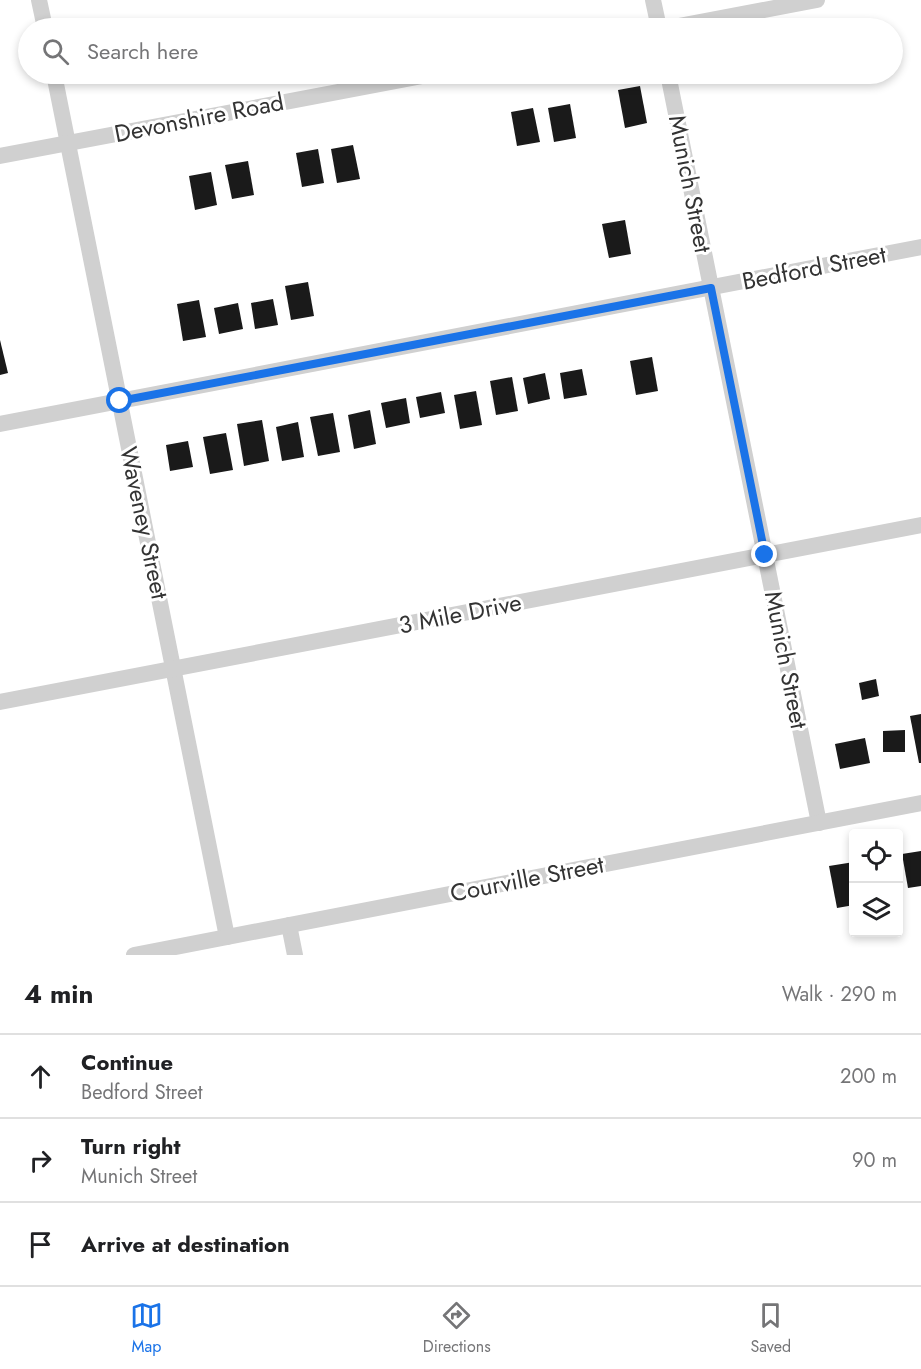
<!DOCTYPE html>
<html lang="en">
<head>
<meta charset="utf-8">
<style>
	:root { --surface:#fff; --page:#f6f6f6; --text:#202124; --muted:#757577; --line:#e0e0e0; --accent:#1a73e8 }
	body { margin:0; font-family:Jost,sans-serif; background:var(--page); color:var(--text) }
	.controls { position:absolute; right:18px; bottom:18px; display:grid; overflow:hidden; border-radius:6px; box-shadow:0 3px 9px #0003 }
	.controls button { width:54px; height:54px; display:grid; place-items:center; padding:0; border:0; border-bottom:2px solid var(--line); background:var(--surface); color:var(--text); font:30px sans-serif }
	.stop { position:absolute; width:18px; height:18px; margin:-14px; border:4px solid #1a73e8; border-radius:50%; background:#fff }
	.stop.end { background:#1a73e8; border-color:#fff; box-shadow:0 2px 6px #0008 }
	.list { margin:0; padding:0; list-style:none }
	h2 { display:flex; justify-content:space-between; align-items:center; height:78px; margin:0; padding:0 24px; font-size:26px }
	h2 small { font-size:20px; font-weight:400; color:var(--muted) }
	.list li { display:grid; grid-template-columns:39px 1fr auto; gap:18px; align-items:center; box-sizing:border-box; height:84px; padding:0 24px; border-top:2px solid var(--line) }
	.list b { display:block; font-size:22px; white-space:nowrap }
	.list p { margin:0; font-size:20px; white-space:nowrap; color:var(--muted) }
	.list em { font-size:20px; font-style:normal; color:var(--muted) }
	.icon { flex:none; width:33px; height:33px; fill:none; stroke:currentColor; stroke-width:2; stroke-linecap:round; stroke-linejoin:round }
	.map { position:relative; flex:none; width:921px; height:955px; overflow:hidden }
	.search { position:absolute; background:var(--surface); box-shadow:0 3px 9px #0003; left:18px; right:18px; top:18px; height:66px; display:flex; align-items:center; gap:15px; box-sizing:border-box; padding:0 21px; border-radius:33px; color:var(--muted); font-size:22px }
	.sheet { height:330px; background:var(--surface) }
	nav { display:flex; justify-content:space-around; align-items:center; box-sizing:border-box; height:84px; border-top:2px solid var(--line); background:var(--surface); font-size:16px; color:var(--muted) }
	nav a { display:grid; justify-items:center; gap:3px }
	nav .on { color:var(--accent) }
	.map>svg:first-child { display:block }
</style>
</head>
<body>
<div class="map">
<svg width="921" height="955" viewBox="0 0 921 955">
	<rect width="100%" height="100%" fill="#fff"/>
	<g fill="#1a1a1a">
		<polygon points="640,86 647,123 625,128 618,90"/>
		<polygon points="570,104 576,138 554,142 548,108"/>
		<polygon points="533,108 540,142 517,146 511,112"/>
		<polygon points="353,145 360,179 337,183 331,149"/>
		<polygon points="318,149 324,183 302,187 296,153"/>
		<polygon points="248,161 254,195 232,199 225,165"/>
		<polygon points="211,172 217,205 195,210 189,176"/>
		<polygon points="625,220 631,254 609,258 602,224"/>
		<polygon points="308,282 314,316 291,320 285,286"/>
		<polygon points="273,299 278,325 255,329 251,303"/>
		<polygon points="199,300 206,337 183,341 177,304"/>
		<polygon points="238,303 243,329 219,334 214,308"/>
		<polygon points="0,340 8,373 0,375"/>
		<polygon points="652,357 658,391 636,395 630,361"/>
		<polygon points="582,369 587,395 564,399 560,373"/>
		<polygon points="545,373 550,399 528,404 523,378"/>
		<polygon points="512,377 518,411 496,415 490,381"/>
		<polygon points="476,391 482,425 460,429 454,395"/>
		<polygon points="441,392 445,413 420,418 416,397"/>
		<polygon points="406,398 410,423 386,428 381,403"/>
		<polygon points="370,410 376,444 354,449 348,415"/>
		<polygon points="333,413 340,452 318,456 310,417"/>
		<polygon points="262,420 269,461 244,466 237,424"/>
		<polygon points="298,422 304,457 282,461 276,427"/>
		<polygon points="226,433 233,470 210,474 203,437"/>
		<polygon points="188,441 193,467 170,471 166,445"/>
		<polygon points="876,679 879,696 862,700 859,683"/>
		<polygon points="921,714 921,763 919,763 910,716"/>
		<polygon points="905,730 905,752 883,752 883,731"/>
		<polygon points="865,738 870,763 840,769 835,744"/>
		<polygon points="921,851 921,886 908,888 902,854"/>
		<polygon points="854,862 854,905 837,908 829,866"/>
	</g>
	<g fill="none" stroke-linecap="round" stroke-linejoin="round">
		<g stroke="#d0d0d0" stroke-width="16">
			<polyline points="39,0 45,28"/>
			<polyline points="653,0 659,28"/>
			<polyline points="668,28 817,0"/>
			<polyline points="54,74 227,937"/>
			<polyline points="668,74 819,823"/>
			<polyline points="0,156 433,74"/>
			<polyline points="0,424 921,247"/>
			<polyline points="0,702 921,525"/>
			<polyline points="289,925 295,955"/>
			<polyline points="134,955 921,803"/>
		</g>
	</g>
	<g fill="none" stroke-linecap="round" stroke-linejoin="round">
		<polyline stroke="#1a73e8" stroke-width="8" points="120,401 711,288 765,555"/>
	</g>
	<g text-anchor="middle" stroke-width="6" stroke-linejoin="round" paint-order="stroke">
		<g font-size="24" fill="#333" stroke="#fff">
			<text transform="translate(199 118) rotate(-11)" y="8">Devonshire Road</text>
			<text transform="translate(690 184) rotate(79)" y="8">Munich Street</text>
			<text transform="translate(814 268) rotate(-11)" y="8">Bedford Street</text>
			<text transform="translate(144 523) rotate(78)" y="8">Waveney Street</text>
			<text transform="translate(460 614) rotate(-11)" y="8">3 Mile Drive</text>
			<text transform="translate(786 660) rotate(79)" y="8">Munich Street</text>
			<text transform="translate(527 879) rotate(-11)" y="8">Courville Street</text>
		</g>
	</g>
</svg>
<div class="controls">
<button><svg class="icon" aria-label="locate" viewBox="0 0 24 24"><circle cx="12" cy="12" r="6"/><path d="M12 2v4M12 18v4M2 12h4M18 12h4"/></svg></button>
<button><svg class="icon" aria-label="layers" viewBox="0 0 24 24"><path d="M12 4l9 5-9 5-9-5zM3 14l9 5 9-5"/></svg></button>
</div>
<div class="stop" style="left:120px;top:401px"></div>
<div class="stop end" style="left:765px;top:555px"></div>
<div class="search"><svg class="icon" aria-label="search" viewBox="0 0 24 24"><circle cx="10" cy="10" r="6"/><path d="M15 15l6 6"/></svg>Search here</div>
</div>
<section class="sheet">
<h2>4 min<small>Walk · 290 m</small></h2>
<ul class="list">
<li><svg class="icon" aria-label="ahead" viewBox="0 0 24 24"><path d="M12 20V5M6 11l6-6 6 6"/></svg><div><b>Continue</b><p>Bedford Street</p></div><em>200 m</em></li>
<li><svg class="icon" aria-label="right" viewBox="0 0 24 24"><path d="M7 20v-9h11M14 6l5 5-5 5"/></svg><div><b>Turn right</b><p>Munich Street</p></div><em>90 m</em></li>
<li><svg class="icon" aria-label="arrive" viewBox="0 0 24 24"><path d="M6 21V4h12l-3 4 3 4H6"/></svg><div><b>Arrive at destination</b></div></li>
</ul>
</section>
<nav>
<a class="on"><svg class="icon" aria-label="map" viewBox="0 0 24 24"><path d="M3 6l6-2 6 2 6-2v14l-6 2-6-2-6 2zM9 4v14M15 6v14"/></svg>Map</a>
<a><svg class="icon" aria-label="directions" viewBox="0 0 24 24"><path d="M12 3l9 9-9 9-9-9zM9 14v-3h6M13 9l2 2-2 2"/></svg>Directions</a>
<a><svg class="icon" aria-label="saved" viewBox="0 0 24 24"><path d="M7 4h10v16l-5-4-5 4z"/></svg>Saved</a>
</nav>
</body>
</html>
